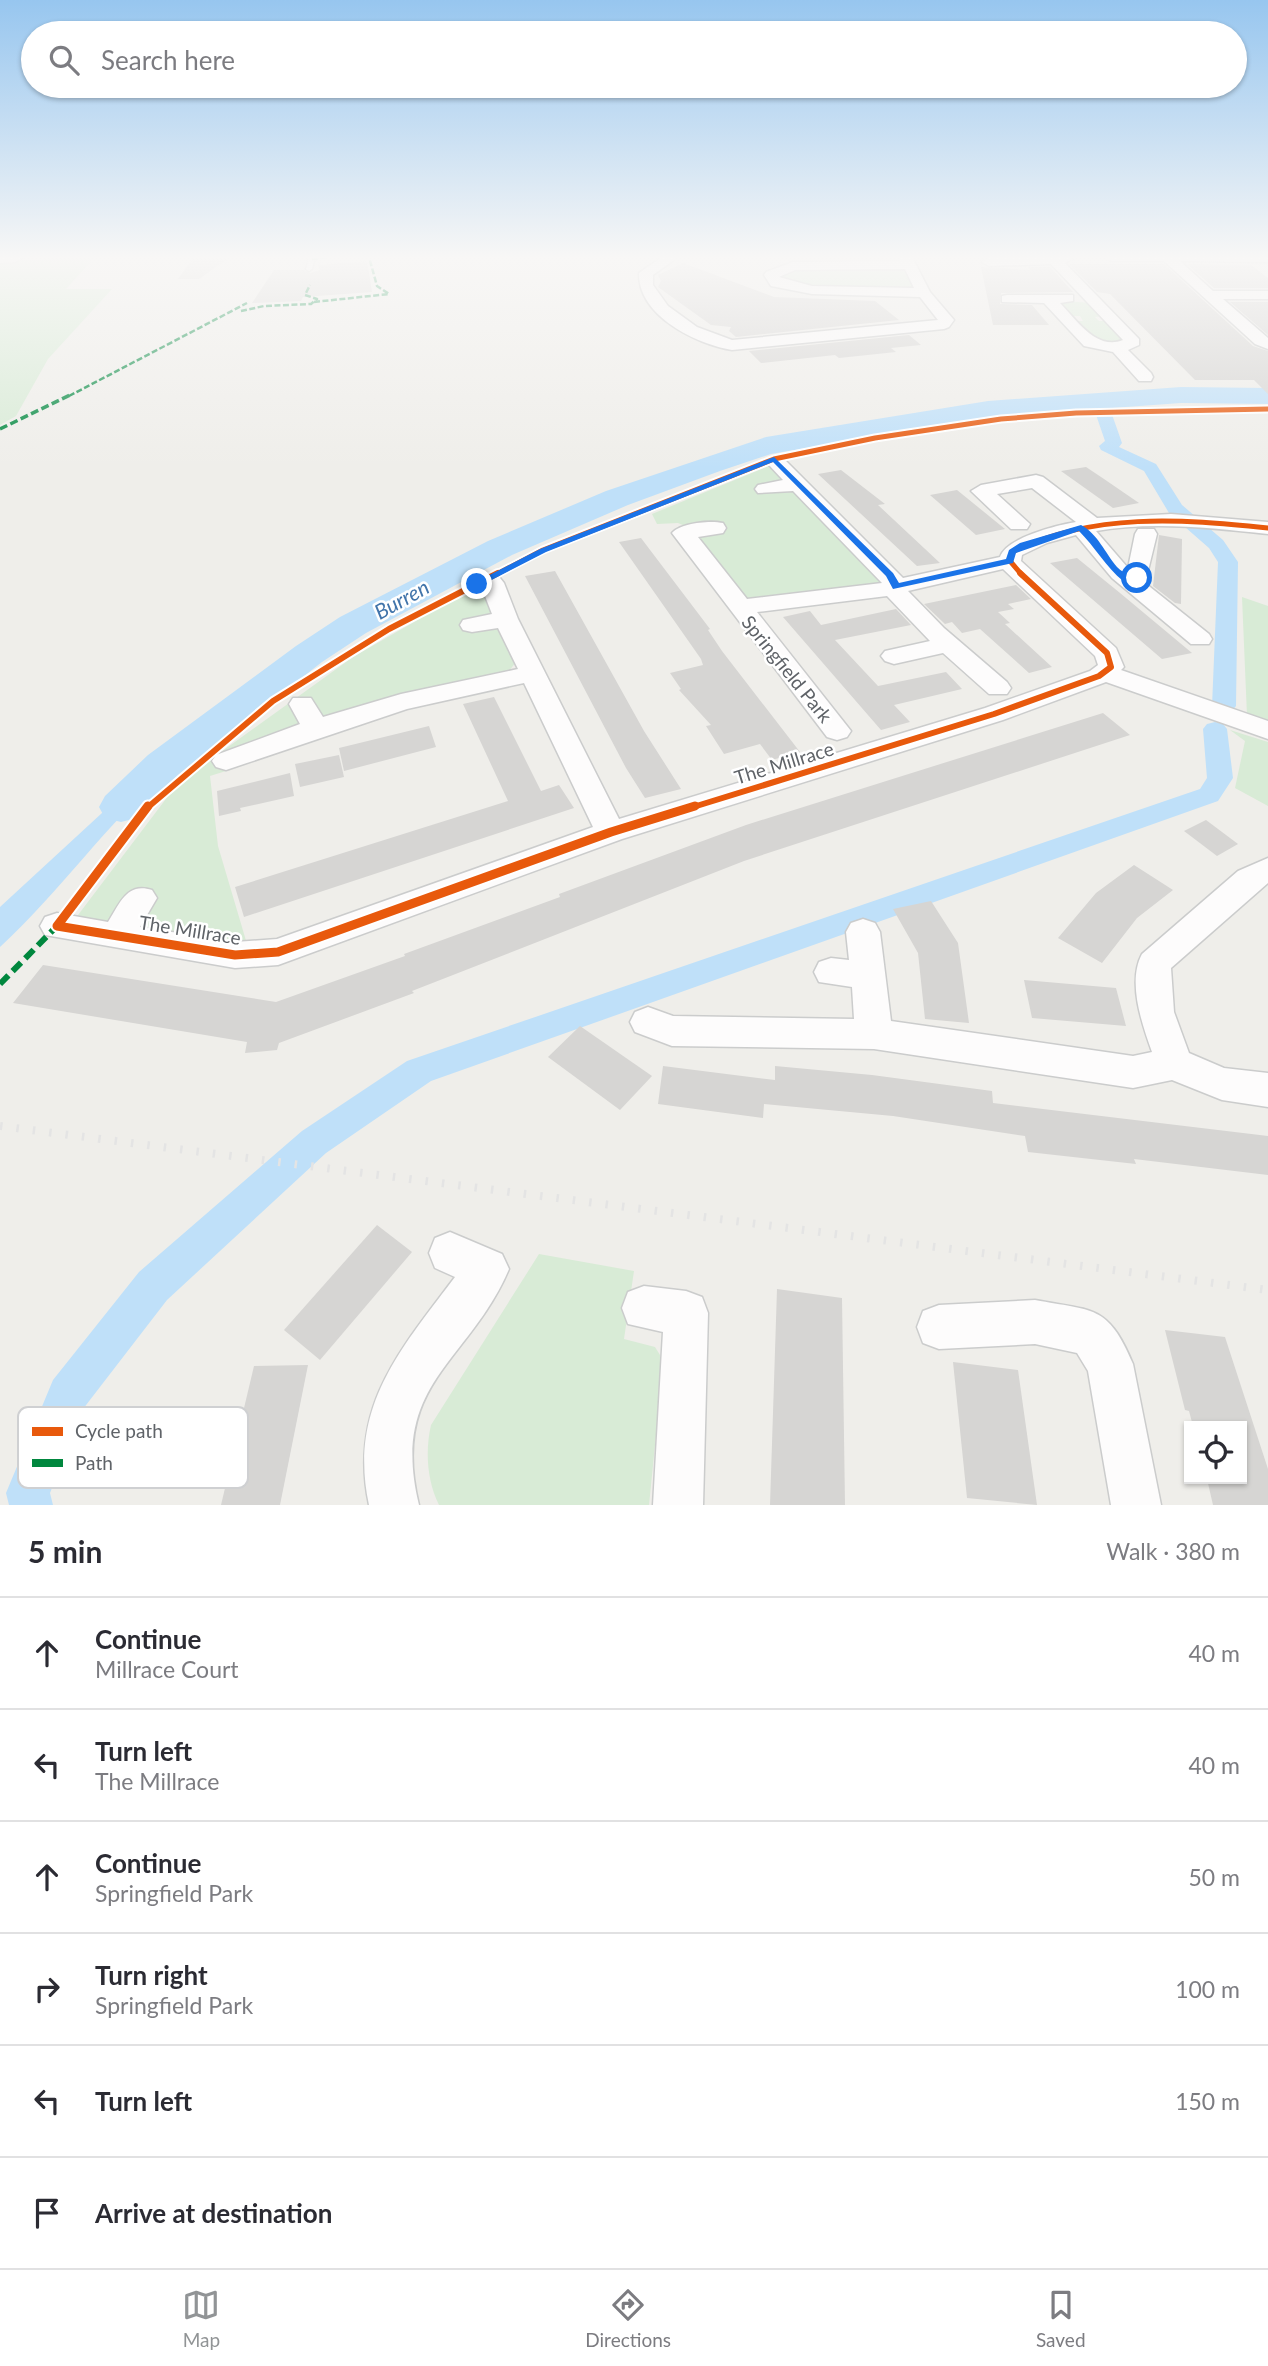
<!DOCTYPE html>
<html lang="en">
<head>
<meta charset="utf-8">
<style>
	:root { --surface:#fff; --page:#f2f2f3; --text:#2b2b33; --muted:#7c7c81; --line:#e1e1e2; --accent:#919496 }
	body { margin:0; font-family:Lato,sans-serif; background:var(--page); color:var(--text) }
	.controls { position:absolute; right:21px; bottom:21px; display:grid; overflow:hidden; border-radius:0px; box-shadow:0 2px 5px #0004 }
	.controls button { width:63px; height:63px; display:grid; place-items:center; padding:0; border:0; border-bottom:2px solid var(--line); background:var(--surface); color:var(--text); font:35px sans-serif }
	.stop { position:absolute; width:21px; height:21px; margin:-16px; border:5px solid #1a73e8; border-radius:50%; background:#fff }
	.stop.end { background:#1a73e8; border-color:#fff; box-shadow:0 2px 7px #0008 }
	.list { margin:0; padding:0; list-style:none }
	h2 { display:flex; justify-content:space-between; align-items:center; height:91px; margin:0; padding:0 28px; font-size:30px }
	h2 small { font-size:23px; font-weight:400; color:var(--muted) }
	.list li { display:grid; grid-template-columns:46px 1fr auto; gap:21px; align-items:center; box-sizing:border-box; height:112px; padding:0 28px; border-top:2px solid var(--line) }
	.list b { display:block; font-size:26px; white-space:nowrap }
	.list p { margin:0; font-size:23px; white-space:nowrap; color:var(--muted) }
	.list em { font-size:23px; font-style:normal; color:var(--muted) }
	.icon { flex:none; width:38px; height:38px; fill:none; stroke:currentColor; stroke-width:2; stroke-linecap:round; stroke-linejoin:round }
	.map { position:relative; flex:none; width:1268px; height:1505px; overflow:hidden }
	.search { position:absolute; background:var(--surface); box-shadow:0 2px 5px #0004; left:21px; right:21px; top:21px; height:77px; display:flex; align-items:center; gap:18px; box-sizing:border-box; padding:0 24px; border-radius:38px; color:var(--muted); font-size:26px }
	.sheet { height:763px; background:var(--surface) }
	nav { display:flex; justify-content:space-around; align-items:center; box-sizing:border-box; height:98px; border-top:2px solid var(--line); background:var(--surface); font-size:19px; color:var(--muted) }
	nav a { display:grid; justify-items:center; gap:4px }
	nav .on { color:var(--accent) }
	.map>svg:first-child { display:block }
</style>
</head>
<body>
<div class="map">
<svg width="1268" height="1505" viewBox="0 0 1268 1505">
	<rect width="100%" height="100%" fill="#efeeea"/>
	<g fill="#d8ebd6">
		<polygon points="95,257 66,289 112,289 48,359 16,416 0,425 0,261"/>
		<polygon points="902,268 917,288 904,291 788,286 778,276 786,269"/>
		<polygon points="1064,301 1092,303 1104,316 1095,317 1099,321 1109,321 1125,340 1123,343 1096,342 1076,321 1083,321 1080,316 1071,316 1060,304"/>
		<polygon points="771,465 782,478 781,481 761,487 767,493 797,492 882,577 881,583 750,600 740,597 697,538 703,534 678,523 657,524 652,514"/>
		<polygon points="482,583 516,662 509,671 368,704 223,755 226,771 210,776 218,846 247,944 75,919 178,783 353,657"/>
		<polygon points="1242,597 1268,606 1268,724 1247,716"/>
		<polygon points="1230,730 1268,742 1268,806 1235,788 1245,741"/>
		<path d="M539,1254L634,1271L624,1339L655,1347L660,1355L662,1376L649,1505H439C427,1481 425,1451 431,1425Z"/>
	</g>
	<g fill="#bfe0f9">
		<polygon points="1268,392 1268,398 1185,399 1177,393"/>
		<path d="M153,766L169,769C107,823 60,892 0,947V907Z"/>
	</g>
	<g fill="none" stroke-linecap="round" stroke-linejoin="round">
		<g fill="#bfe0f9" fill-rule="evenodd">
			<polygon points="1100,398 1108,403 1122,443 1119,447 1156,464 1182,505 1223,540 1238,562 1236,706 1232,711 1216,711 1212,706 1218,562 1209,548 1169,513 1144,471 1101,450 1099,446 1105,441 1092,403"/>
			<polygon points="1215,722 1223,724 1227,729 1233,778 1218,801 431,1081 326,1153 167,1300 83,1409 50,1493 53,1505 9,1505 6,1493 53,1380 139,1272 302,1131 407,1061 1200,789 1207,778 1203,729 1207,724"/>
		</g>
		<polygon fill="#bfe0f9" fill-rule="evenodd" points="1181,387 1268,388 1268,404 1181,403 988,417 771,454 720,471 628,505 512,555 366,633 322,662 178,775 137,818 121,822 105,818 99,807 105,796 148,755 296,646 340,617 488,541 606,491 766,437 988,401"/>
	</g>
	<g fill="#d6d5d3">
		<polygon points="194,257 230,257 199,279 178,279"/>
		<polygon points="367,261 372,292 303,297 301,301 252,303 274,270 304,270 310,273 320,270 318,265"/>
		<polygon points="683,263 774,297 875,301 899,320 736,337 729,331 731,327 711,325 658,287 661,281 658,275"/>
		<polygon points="1069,264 1164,264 1253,346 1268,351 1268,394 1254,380 1195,380 1110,294 1097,292"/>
		<polygon points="1187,264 1251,265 1268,278 1268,288 1214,288"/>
		<polygon points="981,267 1030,270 1028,267 1050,267 1073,292 1001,293 1000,304 1032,305 1049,325 993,325"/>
		<polygon points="1230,302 1268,302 1268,335"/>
		<polygon points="909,335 921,345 891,348 896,352 839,358 835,355 761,363 749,351"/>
		<polygon points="1086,467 1104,479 1139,503 1113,508 1061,471"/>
		<polygon points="841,470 885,504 878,505 940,563 917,566 818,474"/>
		<polygon points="957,490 1005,529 976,535 930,495"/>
		<polygon points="1159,535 1182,539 1181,604 1175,603 1153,586"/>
		<polygon points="641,538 710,629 708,630 722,651 800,752 772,760 760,744 724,754 706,726 711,725 679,690 681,689 670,673 703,665 701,659 619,542"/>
		<polygon points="1077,558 1120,593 1192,653 1162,659 1050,563"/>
		<polygon points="555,571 644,731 681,789 645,798 626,768 525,576"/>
		<polygon points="1016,585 1031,599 1008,604 1014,609 998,612 1010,623 1005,624 1052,667 1029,673 980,629 962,633 952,622 945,624 924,604"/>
		<polygon points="896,609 911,625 835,640 878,686 946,672 962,689 894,705 910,722 881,730 783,617 810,611 821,625"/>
		<polygon points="494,697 541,791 559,785 574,808 244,917 235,887 508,801 463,704"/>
		<polygon points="1103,713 1130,735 744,861 412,991 414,993 279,1043 277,1050 245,1053 247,1042 13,1003 43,965 276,1002 405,956 404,954 560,897 559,894 746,825"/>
		<polygon points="429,726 436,747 344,771 339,748"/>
		<polygon points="339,755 344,777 300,787 295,764"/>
		<polygon points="290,773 294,796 240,808 241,811 219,816 217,791"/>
		<polygon points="1206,820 1238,844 1217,856 1184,831"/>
		<polygon points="1134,865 1173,890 1137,918 1102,963 1058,938 1096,893"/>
		<polygon points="931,901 958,943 969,1023 925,1019 918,953 893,909"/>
		<polygon points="1024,980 1116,988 1126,1026 1032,1018"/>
		<polygon points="580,1026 652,1076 620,1110 548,1057"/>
		<polygon points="663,1066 775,1080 775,1066 872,1075 992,1091 993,1103 1268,1136 1268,1175 1134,1159 1136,1164 1028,1152 1025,1136 893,1116 764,1104 763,1118 658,1104"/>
		<polygon points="377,1225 412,1252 320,1360 284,1330"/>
		<polygon points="777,1289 842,1298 845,1505 770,1505"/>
		<polygon points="1165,1330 1225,1337 1268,1469 1268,1505 1213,1505 1207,1479 1242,1479 1242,1426 1193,1426 1189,1411 1185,1410"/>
		<polygon points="953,1362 1018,1370 1037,1505 967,1498"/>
		<polygon points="308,1365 280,1505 221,1505 254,1366"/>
	</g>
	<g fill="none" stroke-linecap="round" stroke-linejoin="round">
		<g stroke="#cbcccc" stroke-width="3">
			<polygon id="service" points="309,257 315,257 312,269 309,271 306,269"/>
		</g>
		<g stroke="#cbcccc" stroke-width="3">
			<g id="minor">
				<path d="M662,257H678L653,275V285L668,306L697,327L732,340L938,320L920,297L812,294L771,286L764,275L766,272L793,262L900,261L898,257H912L930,292L954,320L949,327L944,329L732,350C696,344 638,316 639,273ZM905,269L914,288L812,286L779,277L795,270Z"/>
				<path d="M1075,257L1065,263L1139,339V345L1128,350L1151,373L1153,377L1151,381H1139L1113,352L1084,346L1044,303L1002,302V296L1007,295H1073V301L1060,303C1076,319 1096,351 1123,340L1051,264L989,266L982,262L989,258Z"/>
				<polygon points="1105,257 1268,257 1268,262 1180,261 1213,291 1268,291 1268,299 1223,299 1268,338 1268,349 1255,344 1164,261 1111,261"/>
				<path d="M778,458L785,460L903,578L1000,557C1006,538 1057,525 1076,522L1032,488L997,494L1030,524L1027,529H1011L971,491L981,485L1036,475L1043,477L1097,518L1171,514L1268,522V534C1212,528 1152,521 1096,531L1128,568L1135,534L1138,529H1154L1157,534L1145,583L1209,634L1212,639L1209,644H1191L1112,578L1076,535L1047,543L1022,555L1021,561L1116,648L1124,667L1121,670L1268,721V739L1106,682L1003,720L622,839L278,965L235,968L45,935L40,926L45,917L57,913L108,922C120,903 127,882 152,890L157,898L140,927L235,942L277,939L593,827L524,683L407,709L226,770L216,767L212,761L216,755L300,724L289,704L293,698H311L323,717L401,694L518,669L498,628L472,632L463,630L460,625L463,620L492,614L480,583L484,578H500L504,583L518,619L619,819L985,708L1090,671L1098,665L1095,656L1003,569L908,591L944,628L1007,682L1011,688L1007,694H989L943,653L894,664L885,661L881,656L885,651L930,641L887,596L757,612L851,731L847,737L837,740L827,737L672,533C680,523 710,520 723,523L726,528L723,533L698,537L747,599L882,583L793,491L758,493L755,489L758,485L783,480L768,464Z"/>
				<path d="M1268,858V883L1171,968L1174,1012L1189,1053L1224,1068L1268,1073V1107L1222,1100L1172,1080L1133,1088L874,1049L672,1046L635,1032L630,1022L635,1012L648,1007L673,1016L854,1019L852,987L819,982L814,972L819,962L831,958L849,960L846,932L851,923L863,919L875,923L880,932L891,1021L1133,1056L1152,1052C1142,1024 1127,982 1142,954L1238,871Z"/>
				<path d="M450,1232L502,1254L509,1269C469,1363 389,1383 419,1505H369C348,1408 400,1350 455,1277L435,1268L429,1253L435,1238Z"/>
				<polygon points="644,1286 686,1291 702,1297 708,1313 703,1505 653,1505 663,1332 628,1324 622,1308 628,1292"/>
				<path d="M1035,1300C1093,1311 1108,1304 1133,1364L1161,1505H1111L1088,1371L1077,1353L1035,1344L939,1349L923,1343L917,1327L923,1311L939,1305Z"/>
			</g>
		</g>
		<g stroke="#cbcccc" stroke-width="3">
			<polygon id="tertiary" points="0,257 23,257 15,262 0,263"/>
		</g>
		<use href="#service" fill="#fdfcfc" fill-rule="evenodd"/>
		<use href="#minor" fill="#fdfcfc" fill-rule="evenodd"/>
		<use href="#tertiary" fill="#fdfcfc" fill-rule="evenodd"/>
		<polyline stroke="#e4e4e4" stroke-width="8" stroke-dasharray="2.5 14" stroke-linecap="butt" points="0,1126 1268,1290"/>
		<g stroke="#00873e" stroke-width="2.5" stroke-dasharray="6 2.5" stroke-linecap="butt">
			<polyline points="312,259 331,257"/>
			<polyline points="314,302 389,294 377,286 369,257"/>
			<polyline points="241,311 264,306 311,304 317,299 305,295 310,285"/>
			<polyline points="69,396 247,303"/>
		</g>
		<polyline stroke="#00873e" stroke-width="3.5" stroke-dasharray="8 3.5" stroke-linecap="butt" points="0,429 72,394"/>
		<polyline stroke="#00873e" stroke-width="6" stroke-dasharray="12 6" stroke-linecap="butt" points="0,984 57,926"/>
		<g stroke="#fff" stroke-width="9">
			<g id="cycleway-far2">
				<polyline points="495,575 543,550 774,459 875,438 1001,419 1076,413 1268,409"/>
				<path d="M1022,575L1010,561L1012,552C1093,512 1181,519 1268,528"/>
			</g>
		</g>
		<g stroke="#fff" stroke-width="10">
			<g id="cycleway-far1">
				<polyline points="147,808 273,701 389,629 498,573"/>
				<polyline points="690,808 994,714 1099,676 1111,667 1107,653 1020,573"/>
			</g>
		</g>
		<g stroke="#fff" stroke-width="13">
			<polyline id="cycleway" points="148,806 57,926 235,955 278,952 611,832 695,806"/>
		</g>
		<use href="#cycleway-far2" stroke="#e8590c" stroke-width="5"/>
		<use href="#cycleway-far1" stroke="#e8590c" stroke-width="6"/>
		<use href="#cycleway" stroke="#e8590c" stroke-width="9"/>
	</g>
	<linearGradient id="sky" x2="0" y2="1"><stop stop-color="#97c6ef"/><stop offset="0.55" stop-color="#f8f7f6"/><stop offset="1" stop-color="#f8f7f6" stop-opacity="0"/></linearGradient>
	<rect width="1268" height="468" fill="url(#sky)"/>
	<path fill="#1a73e8" d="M774,457L893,573L899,583L1006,559L1009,550L1020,543L1081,525C1098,534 1105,553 1117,567C1125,576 1133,573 1141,578L1123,581C1106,567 1095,547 1079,531L1016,553L1013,563L893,589L886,576L773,462L546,552L480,586L472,584L540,549Z"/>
	<g text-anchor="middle" stroke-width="5" stroke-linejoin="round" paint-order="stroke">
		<g font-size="19" fill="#5f6368" stroke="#fff">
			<text transform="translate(787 669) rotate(51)" y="7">Springfield Park</text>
			<text transform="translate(784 763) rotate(-17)" y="7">The Millrace</text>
			<text transform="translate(190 930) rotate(9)" y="7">The Millrace</text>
		</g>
		<g font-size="21" font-style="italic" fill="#4174aa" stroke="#fff">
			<text transform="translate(402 600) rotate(-29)" y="7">Burren</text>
		</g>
	</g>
	<rect x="18" y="1407" width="230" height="81" rx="10" fill="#fff" stroke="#cfd0d2" stroke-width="2"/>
	<rect x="32" y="1427" width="31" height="9" fill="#e8590c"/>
	<rect x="32" y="1459" width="31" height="8" fill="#00873e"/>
	<g font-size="19" fill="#5f6368">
		<text x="75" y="1438">Cycle path</text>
		<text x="75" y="1470">Path</text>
	</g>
</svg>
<div class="controls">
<button><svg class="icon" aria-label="locate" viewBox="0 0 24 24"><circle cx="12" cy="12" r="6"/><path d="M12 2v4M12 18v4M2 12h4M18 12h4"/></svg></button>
</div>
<div class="stop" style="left:1137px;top:578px"></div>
<div class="stop end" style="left:477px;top:584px"></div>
<div class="search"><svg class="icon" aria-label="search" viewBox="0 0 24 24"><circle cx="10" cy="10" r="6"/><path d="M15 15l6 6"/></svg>Search here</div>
</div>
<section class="sheet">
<h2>5 min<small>Walk · 380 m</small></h2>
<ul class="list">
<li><svg class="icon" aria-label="ahead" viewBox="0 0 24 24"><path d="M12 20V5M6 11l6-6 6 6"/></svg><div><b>Continue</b><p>Millrace Court</p></div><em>40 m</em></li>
<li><svg class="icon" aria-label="left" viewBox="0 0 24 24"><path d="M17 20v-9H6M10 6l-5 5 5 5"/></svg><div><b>Turn left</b><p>The Millrace</p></div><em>40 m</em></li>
<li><svg class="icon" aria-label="ahead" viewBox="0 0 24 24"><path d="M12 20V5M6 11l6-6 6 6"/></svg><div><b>Continue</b><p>Springfield Park</p></div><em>50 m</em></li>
<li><svg class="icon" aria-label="right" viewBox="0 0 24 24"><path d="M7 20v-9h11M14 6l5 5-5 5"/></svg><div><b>Turn right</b><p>Springfield Park</p></div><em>100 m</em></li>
<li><svg class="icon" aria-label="left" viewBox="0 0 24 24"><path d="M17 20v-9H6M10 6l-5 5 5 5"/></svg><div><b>Turn left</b></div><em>150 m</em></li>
<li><svg class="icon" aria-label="arrive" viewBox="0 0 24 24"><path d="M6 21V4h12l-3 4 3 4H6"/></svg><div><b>Arrive at destination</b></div></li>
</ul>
</section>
<nav>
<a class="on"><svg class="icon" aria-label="map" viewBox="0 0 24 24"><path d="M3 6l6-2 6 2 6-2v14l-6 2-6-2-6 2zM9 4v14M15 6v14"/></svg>Map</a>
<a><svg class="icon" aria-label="directions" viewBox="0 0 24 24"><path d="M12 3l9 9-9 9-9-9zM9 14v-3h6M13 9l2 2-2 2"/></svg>Directions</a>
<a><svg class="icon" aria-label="saved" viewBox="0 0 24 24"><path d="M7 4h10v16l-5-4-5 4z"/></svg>Saved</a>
</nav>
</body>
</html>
